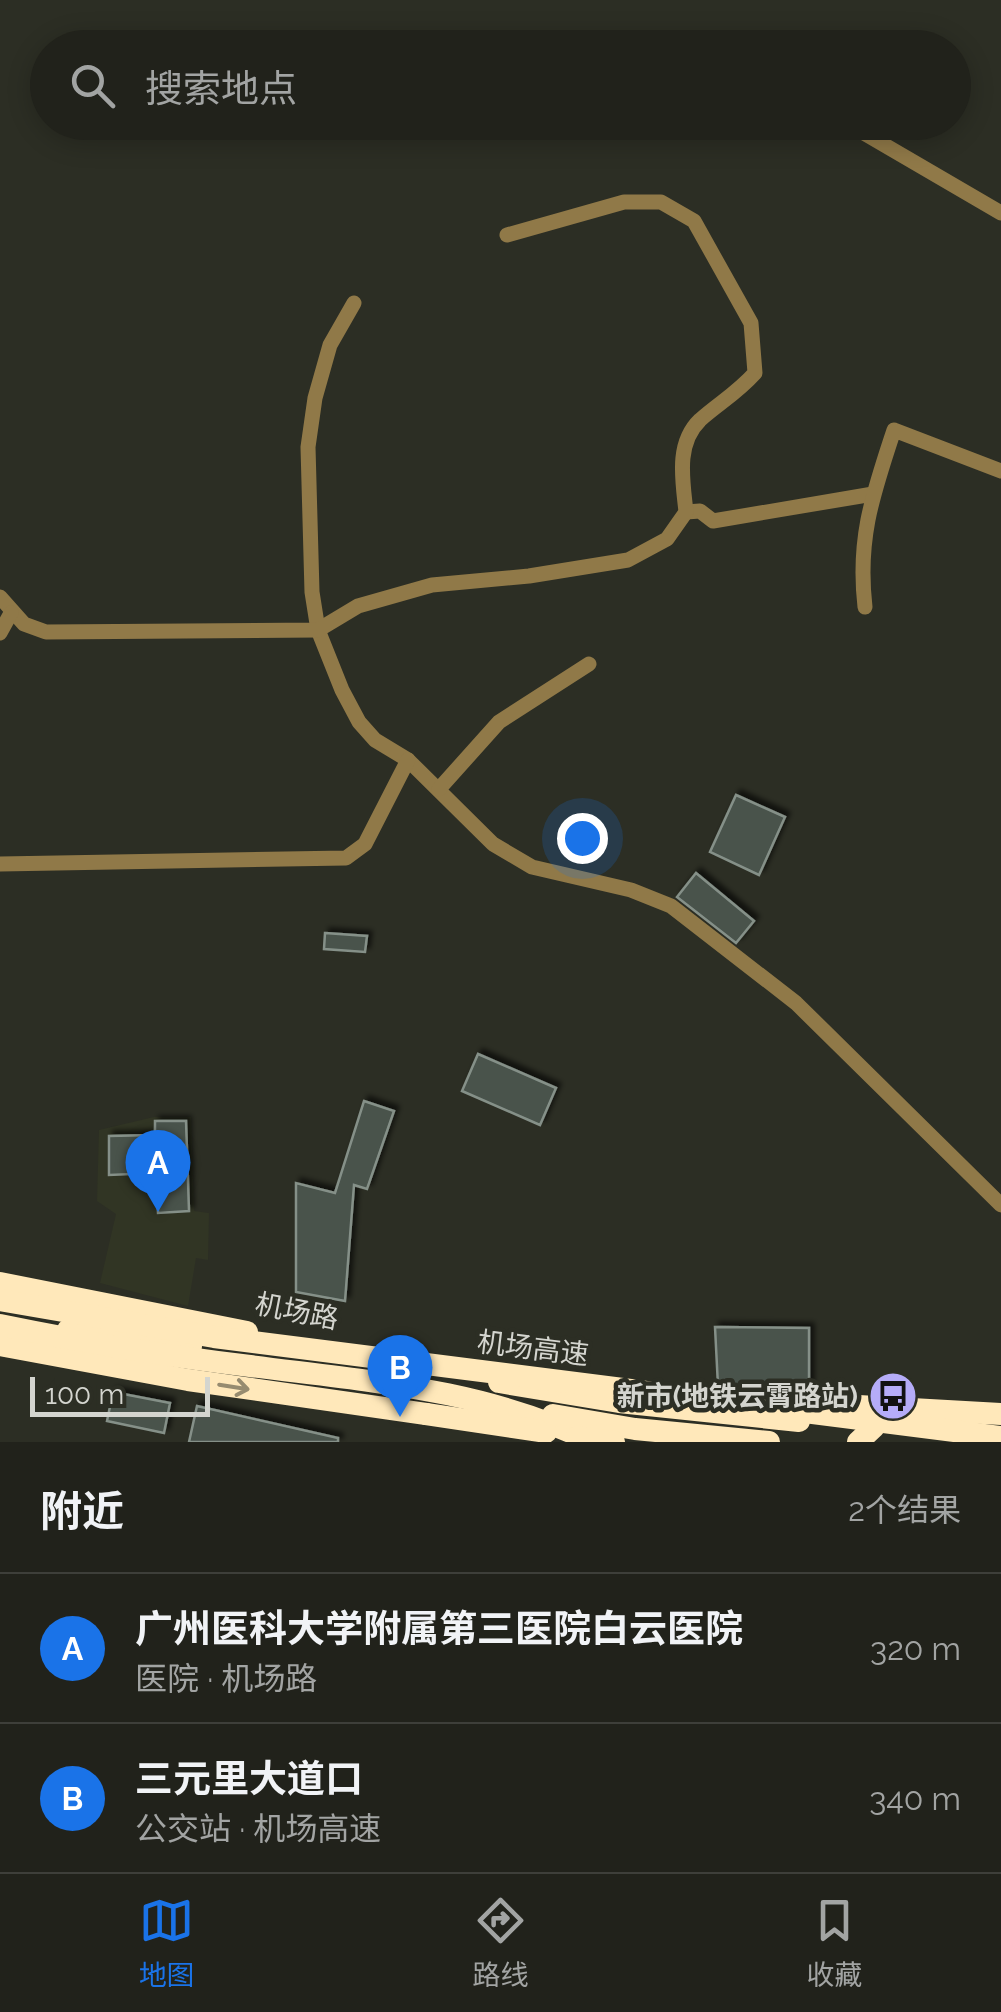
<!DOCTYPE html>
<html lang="zh">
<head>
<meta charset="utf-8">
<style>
	:root { --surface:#21221b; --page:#2d2f28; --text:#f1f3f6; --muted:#a2a4a3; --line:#3e3f3a; --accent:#1a73e8 }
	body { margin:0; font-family:Raleway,"Noto Sans SC",sans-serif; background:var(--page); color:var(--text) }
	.scale { position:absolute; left:30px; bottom:25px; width:180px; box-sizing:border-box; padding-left:10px; border:5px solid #d4d5cf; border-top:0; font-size:28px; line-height:35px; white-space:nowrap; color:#d4d5cf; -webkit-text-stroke:8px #2c2e24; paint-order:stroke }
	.you { position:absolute; left:582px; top:838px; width:35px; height:35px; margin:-25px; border:8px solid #fff; border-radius:50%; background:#1a73e8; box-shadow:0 0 0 15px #1a73e833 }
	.badge { display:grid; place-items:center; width:65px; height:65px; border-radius:50%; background:var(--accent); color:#fff; font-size:32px; font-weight:700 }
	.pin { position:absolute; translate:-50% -82px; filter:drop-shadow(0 2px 5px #0008) }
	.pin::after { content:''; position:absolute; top:52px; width:35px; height:30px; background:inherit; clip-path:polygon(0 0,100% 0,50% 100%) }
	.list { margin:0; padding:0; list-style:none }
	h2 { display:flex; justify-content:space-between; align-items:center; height:130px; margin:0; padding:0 40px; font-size:42px }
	h2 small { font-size:32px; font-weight:400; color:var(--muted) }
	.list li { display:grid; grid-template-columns:65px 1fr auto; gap:30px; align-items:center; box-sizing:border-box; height:150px; padding:0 40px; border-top:2px solid var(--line) }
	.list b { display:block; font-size:38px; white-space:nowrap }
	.list p { margin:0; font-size:32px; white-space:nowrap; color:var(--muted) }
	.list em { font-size:32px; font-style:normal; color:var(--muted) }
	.icon { flex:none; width:55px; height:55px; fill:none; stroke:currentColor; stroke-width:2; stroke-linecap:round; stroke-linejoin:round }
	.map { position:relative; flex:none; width:1001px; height:1442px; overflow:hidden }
	.search { position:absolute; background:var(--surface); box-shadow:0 5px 25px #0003; left:30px; right:30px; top:30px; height:110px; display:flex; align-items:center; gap:25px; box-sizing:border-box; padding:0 35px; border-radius:55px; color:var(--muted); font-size:38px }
	.sheet { height:430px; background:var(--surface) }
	nav { display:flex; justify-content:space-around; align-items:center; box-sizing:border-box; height:140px; border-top:2px solid var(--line); background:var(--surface); font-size:28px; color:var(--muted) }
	nav a { display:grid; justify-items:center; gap:5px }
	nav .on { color:var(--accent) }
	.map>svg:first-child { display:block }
</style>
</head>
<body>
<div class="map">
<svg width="1001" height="1442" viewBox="0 0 1001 1442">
	<defs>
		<filter id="shadow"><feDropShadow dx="4.5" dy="-4.5" stdDeviation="2.5" flood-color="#0009"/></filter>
	</defs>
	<rect width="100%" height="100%" fill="#2c2e24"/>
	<polygon fill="#313524" points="154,1117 191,1117 194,1211 209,1213 208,1260 196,1258 188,1306 100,1283 116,1214 97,1201 99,1130"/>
	<g fill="#48524b" stroke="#859088" stroke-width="2.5" filter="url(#shadow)">
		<polygon points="736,795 785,817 759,875 710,852"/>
		<polygon points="696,873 754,921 736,943 677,897"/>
		<polygon points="325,933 367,936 365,952 324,949"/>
		<polygon points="478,1054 556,1088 540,1125 462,1091"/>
		<polygon points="364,1101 394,1111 367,1189 354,1185 345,1301 296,1292 296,1183 335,1193"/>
		<polygon points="155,1121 186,1121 189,1211 158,1213 156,1173 109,1175 109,1136 155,1135"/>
		<polygon points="715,1327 809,1328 809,1388 794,1393 773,1393 718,1386"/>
		<polygon points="113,1392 170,1403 164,1433 107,1421"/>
		<polygon points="197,1406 338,1438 338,1442 189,1442"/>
	</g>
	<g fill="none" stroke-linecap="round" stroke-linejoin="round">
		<g stroke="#907948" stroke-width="15">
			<polyline points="845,122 1001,213"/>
			<polyline points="354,303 330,345 315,398 308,447 312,592 318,630 342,690 359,722 375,740 408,760 493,844 532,867 631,890 671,906 796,1003 1001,1205"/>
			<polyline points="686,512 700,511 713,521 873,494"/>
			<path d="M0,597L24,624L46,632L318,630L358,606L432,585L529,576L628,560L667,539L686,512C683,482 675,444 700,420C719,403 736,394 755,373L751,323L694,221L661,202H624L507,235"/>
			<path d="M865,607C857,538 873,494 894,430L1001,471"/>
			<polyline points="0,633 11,613"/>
			<polyline points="439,789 499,722 589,664"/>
			<polyline points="0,864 346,858 365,844 408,760"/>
		</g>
		<g stroke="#ffe8ba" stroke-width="22">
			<polyline points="0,1283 247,1332"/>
			<polyline points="68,1330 116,1333 191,1346"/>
			<polyline points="0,1345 188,1380 426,1414"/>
			<polyline points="499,1382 619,1402 799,1421"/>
			<polyline points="805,1403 1001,1414"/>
			<polyline points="858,1442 874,1427"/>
		</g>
		<g stroke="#ffe8ba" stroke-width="22">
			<polyline points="0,1300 214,1337 1001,1437"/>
			<path d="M0,1325C83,1342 166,1356 250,1366C366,1381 485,1389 592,1442"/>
			<polyline points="426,1414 546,1432"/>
			<polyline points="553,1415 635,1429 769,1442"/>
			<polyline points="577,1437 614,1442"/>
		</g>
	</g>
	<defs><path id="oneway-shaft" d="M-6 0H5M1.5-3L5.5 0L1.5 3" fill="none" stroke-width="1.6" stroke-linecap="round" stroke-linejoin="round" transform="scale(2.5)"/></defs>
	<use stroke="#968b6f" href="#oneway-shaft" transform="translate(234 1387) rotate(9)"/>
	<defs>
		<g id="bus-disc" transform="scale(2.5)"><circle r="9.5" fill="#b5acf8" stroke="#2c2e24"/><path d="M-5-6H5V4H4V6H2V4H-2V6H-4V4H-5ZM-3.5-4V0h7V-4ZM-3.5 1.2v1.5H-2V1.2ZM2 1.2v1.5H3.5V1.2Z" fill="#111"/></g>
	</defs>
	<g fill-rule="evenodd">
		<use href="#bus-disc" x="893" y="1396"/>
	</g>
	<g text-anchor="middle" stroke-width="9" stroke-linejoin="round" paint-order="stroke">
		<g font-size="28" fill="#d4d5cf" stroke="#2c2e24">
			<text transform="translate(297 1311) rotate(11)" y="10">机场路</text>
			<text transform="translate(533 1348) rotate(7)" y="10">机场高速</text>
		</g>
		<g font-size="28" font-weight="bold" fill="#d4d5cf" stroke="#2c2e24" text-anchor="end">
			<text x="858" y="1406">新市(地铁云霄路站)</text>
		</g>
	</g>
</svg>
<div class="scale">100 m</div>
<div class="you"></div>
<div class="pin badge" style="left:158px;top:1212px">A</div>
<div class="pin badge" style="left:400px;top:1417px">B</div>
<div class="search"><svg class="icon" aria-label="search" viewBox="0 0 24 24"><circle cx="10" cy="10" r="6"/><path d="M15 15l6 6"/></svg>搜索地点</div>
</div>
<section class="sheet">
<h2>附近<small>2个结果</small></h2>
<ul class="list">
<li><span class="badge">A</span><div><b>广州医科大学附属第三医院白云医院</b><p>医院 · 机场路</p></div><em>320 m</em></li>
<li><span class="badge">B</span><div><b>三元里大道口</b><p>公交站 · 机场高速</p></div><em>340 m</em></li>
</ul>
</section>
<nav>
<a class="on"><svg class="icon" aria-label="map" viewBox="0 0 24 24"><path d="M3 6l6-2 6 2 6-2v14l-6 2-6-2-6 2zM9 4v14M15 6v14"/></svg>地图</a>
<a><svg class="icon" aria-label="directions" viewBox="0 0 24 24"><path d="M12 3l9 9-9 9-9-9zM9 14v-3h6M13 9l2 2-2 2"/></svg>路线</a>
<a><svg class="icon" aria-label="saved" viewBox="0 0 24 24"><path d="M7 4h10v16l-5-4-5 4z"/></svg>收藏</a>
</nav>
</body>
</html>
